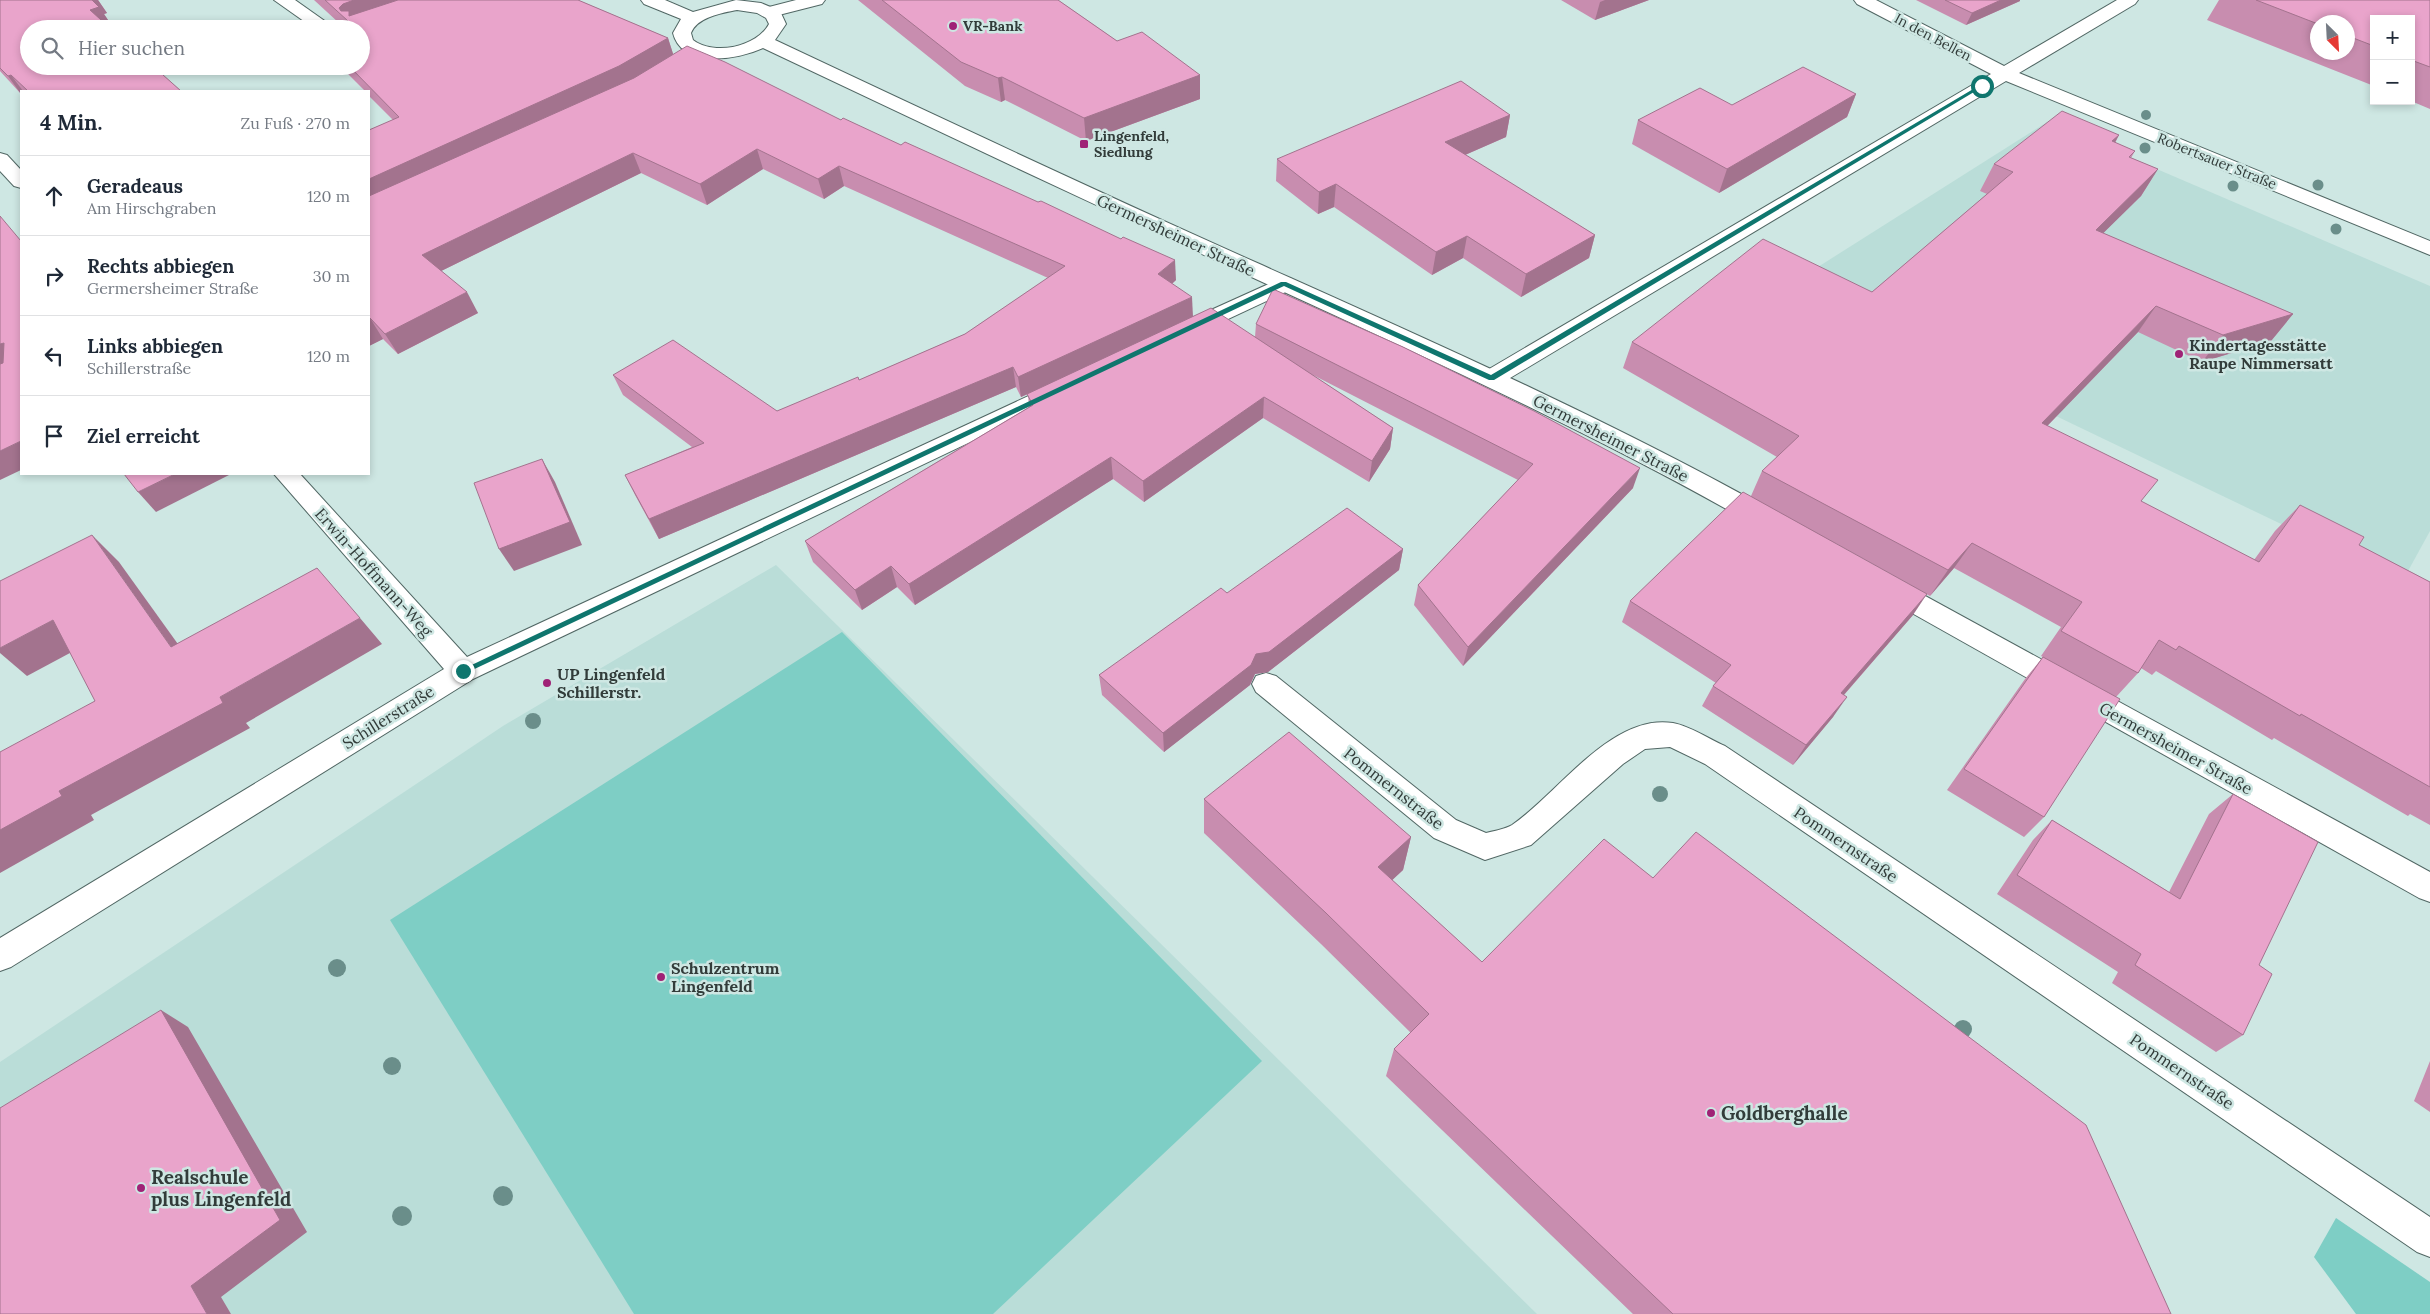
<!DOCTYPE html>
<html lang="de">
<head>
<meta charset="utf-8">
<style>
	:root { --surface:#fff; --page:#f2f2f3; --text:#1f2937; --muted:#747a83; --line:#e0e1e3 }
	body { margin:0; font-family:Lora,serif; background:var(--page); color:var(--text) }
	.controls { position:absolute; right:15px; top:15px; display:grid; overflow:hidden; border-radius:0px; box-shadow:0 2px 8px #0003 }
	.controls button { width:45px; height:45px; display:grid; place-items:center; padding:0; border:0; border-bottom:1px solid var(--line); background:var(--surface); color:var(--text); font:25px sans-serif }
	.compass { position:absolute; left:2310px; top:15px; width:45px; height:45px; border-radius:50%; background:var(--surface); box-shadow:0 2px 8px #0003; rotate:156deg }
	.stop { position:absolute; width:15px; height:15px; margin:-11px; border:4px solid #0f766e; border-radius:50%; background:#fff }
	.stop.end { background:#0f766e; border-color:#fff; box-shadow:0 1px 5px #0008 }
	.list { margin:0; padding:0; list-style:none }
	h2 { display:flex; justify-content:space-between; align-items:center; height:65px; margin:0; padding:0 20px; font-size:21px }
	h2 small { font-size:16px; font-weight:400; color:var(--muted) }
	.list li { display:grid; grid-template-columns:32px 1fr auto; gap:15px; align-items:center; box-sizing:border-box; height:80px; padding:0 20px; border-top:1px solid var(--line) }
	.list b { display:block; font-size:19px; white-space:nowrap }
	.list p { margin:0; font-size:16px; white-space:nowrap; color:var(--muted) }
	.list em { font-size:16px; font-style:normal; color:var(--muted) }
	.icon { flex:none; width:28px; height:28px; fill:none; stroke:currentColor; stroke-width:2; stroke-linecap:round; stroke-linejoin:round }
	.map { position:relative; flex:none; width:2430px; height:1314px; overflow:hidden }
	.search { position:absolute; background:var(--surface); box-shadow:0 2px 8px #0003; left:20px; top:20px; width:350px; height:55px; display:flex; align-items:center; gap:12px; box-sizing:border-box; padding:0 18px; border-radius:28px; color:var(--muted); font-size:19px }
	.panel { position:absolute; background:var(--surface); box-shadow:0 2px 8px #0003; left:20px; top:90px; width:350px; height:385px; border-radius:0px }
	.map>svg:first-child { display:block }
</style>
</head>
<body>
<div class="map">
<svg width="2430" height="1314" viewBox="0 0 2430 1314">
	<rect width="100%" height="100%" fill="#cee7e3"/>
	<g fill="#baddd8">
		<polygon points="2047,122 2430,286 2430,531 2402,582 1985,382 1791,284"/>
		<polygon points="776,565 1537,1314 0,1314 0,1062 503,726"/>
	</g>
	<g fill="#7ecec5">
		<polygon points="842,632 1262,1061 993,1314 634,1314 390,920"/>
		<polygon points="2336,1218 2430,1282 2430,1314 2356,1314 2314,1257"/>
	</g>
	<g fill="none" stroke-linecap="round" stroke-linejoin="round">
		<g stroke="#516764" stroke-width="2">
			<polygon id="lane" points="274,0 295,0 336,29 315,29"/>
		</g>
		<g stroke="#516764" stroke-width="2">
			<g id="street">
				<polygon points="796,0 825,0 822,4 771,17 765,16 762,12 765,8"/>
				<polygon points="1854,0 1876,0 2004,66 2117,0 2138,0 2135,4 2019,73 2430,241 2430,255 2006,81 1500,384 1492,386 1484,384 1480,378 1484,372 1991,74 1857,4"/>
				<polygon points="0,153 7,155 21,170 21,188 14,186 0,171"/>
				<polygon points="1284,277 1292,279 1295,284 1292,289 1196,334 1188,336 1180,334 1177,329 1180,324"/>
				<polygon points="1063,380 1071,382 1075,388 1071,394 473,679 11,967 0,971 0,938 444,669 274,474 300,474 467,657"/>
				<path d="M1266,673L1276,676L1456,820L1486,833C1494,831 1505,829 1512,825C1558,794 1611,713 1673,723C1690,726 1709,739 1725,746L2430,1217V1257L2417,1252L1705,764L1670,747L1645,749L1623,764L1531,845L1485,860L1434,838L1256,692L1252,684L1256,676Z"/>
			</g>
		</g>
		<g stroke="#516764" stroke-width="2">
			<g id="secondary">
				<path d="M641,0H665L693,12L736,0L761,3L780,11L786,24L775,40C934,115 1094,190 1255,262C1431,341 1608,419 1776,513L1780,520L1776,527L1767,529L1758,527C1593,432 1418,354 1245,274C1084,200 923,124 763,48C737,60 682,69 673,33L681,19L644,4ZM737,10L757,13L766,18L769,24C757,47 714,56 693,40L691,33C697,17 722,13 737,10Z"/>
				<polygon points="1887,577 1896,580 2430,872 2430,902 2419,898 1878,594 1874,587 1878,580"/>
			</g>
		</g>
		<use href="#lane" fill="#fff" fill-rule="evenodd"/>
		<use href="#street" fill="#fff" fill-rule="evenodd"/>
		<use href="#secondary" fill="#fff" fill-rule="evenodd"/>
	</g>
	<g fill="#6a8e8a">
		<circle cx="2146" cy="115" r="5"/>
		<circle cx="2145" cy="148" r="5.5"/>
		<circle cx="2318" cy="185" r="5.5"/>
		<circle cx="2233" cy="186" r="5.5"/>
		<circle cx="2336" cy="229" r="5.5"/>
		<circle cx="533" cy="721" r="8"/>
		<circle cx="1660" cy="794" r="8"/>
		<circle cx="337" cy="968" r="9"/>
		<circle cx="1963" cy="1029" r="9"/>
		<circle cx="392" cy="1066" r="9"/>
		<circle cx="503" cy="1196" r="10"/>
		<circle cx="402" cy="1216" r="10"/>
	</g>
	<g fill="#c88daf" fill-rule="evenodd">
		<polygon points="0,0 98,0 107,13 104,14 112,26 109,27 181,91 21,91 21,94 0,71"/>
		<polygon points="314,0 578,0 668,38 673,54 841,120 1176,280 1172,284 1193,316 1255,337 1256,324 1633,488 1463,666 1414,605 1418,585 1518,480 1311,374 1393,428 1390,449 1369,482 1263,418 1144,502 1113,479 915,605 897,587 862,610 813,562 805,541 1029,407 1028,394 1021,397 1016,387 659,539 635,495 625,475 692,447 623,395 613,375 777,411 859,380 965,334 1048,278 844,186 824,199 763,169 707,205 641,173 441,271 478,313 398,354 383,339 369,346 369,130 393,120 369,96 369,91 365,91 340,66 361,66 339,23"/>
		<polygon points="858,0 1058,0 1117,41 1200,75 1200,99 1086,141 1005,100 1001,102 965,86"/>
		<polygon points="1561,0 1649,0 1595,20"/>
		<polygon points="1916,0 2020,0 2020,1 1966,25"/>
		<path d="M2219,0H2430V109L2411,101V19H2374V86L2207,20ZM2318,22H2348V52H2318Z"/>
		<polygon points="1856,94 1847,117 1719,193 1632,144 1638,120 1732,105"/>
		<polygon points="1510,115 1506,137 1465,155 1595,235 1589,258 1521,297 1463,258 1432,275 1334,207 1318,214 1276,181 1277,159"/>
		<polygon points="2119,135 2115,143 2135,151 2131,158 2158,169 2141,196 2103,233 2293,314 2271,341 2202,362 2138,332 2047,426 2141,502 2254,560 2275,531 2300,505 2359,545 2430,582 2430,825 2410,814 2408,816 2274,738 2272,740 2156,671 2152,675 2141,668 2138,673 2116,697 2044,817 2024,837 1947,790 2025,679 2043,657 2041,656 2061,627 1954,568 1930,596 1835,543 1913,615 1844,695 1833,717 1793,765 1702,706 1713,686 1716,683 1622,622 1630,601 1751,496 1762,471 1777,457 1623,368 1632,342 1872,292 1987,194 1980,191 1994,164"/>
		<polygon points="1403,549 1399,570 1268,672 1255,674 1250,685 1164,752 1102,695 1099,675 1227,593"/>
		<polygon points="2233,794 2259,965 2243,1035 2216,1052 2112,983 2118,972 1997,894 2033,840 2052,820 2169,892 2209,814"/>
		<polygon points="1204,799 1411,837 1403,870 1392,880 1482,962 2171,1314 1633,1314 1386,1076 1394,1049 1411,1033 1321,944 1204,833"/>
		<polygon points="2430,1061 2430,1112 2414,1101"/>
	</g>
	<g fill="#a3738e">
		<polygon points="91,0 98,0 107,13 104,14 112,26 105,29 90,10"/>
		<polygon points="354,0 419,0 348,21 344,17 339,8 343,4"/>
		<polygon points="1605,0 1649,0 1595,20 1600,2"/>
		<polygon points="2001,0 2020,0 2020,1 1966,25 1972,13"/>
		<polygon points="668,38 674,57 626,86 369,204 369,179"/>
		<polygon points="11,75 23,91 21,91 21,94 8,76"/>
		<polygon points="1200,75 1200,99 1086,141 1084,118"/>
		<polygon points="1002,77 1005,100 1001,102 998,78"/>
		<polygon points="1856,94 1847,117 1719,193 1727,169"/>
		<polygon points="1510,115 1506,137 1442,165 1445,142"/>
		<polygon points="2119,135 2104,162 2112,141"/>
		<polygon points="757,149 763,169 707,205 700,184"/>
		<polygon points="633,153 641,173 433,275 422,255"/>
		<polygon points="839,166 844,186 824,199 818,179"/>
		<polygon points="2158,169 2141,196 2079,257 2096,230"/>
		<polygon points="1336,184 1334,207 1318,214 1319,192"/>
		<polygon points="1595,235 1589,258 1521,297 1526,274"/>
		<polygon points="1467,236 1463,258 1432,275 1436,252"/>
		<polygon points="1175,260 1176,280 1159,295 1158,274"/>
		<polygon points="467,292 478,313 398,354 385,334"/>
		<polygon points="1192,297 1193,317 1021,397 1018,377"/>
		<polygon points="2156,306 2138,332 2024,450 2042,423"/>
		<polygon points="2293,314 2271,341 2202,362 2223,335"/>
		<polygon points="370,318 383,339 369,346 369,319"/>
		<polygon points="4,343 21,362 0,371 0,344"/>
		<polygon points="1013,367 1016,387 659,539 649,519"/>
		<polygon points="1264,397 1263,418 1144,502 1143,481"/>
		<polygon points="1393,428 1390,449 1369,482 1372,461"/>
		<polygon points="21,441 21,470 0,480 0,451"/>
		<polygon points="1111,457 1113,479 915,605 909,584"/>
		<polygon points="542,459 555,482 582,545 514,571 499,549"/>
		<polygon points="1640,468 1633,488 1463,666 1468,647"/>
		<polygon points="175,474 231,474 156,512 138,492"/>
		<polygon points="92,535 119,562 198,672 171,647"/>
		<polygon points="1972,543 1954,568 1930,596 1948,570"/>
		<polygon points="1403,549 1399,570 1268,672 1255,674 1250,685 1164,752 1163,733 1256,654"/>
		<polygon points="891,566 897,587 862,610 855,590"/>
		<polygon points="1927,594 1913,615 1828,713 1841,693"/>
		<polygon points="360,618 382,644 246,723 250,728 91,815 94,820 0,873 0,830 59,791 220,697"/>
		<polygon points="53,620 83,646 27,676 0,653 0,648"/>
		<polygon points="1847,697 1833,717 1793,765 1806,745"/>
		<polygon points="1411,837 1403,870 1372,899 1378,867"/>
		<polygon points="161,1010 188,1027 307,1232 221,1297 231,1314 207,1314 191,1286"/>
	</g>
	<g fill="#e9a4cb" stroke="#a3738e">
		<polygon points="0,0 92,0 99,7 90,10 111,29 29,29 29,66 153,66 181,91 28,91 11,75 8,76 0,68"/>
		<polygon points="325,0 354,0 343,4 339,8 341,11 349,11 349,16 398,0 578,0 668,38 619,66 369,179 369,130 399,117 349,66 361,66 361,29 324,29 348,21"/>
		<polygon points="882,0 1058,0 1117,41 1142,32 1200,75 1084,118 1002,77 998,78 961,62"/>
		<polygon points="1945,0 2001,0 1972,13"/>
		<polygon points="2256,0 2430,0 2430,67 2411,60 2411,19 2374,19 2374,46 2348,36 2348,22 2318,22 2318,24"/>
		<polygon points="687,46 725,62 841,120 843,118 901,145 905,142 1038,202 1041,201 1121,239 1123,237 1175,260 1158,274 1192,297 1018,377 1013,367 649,519 625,475 704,443 613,375 673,340 777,411 858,377 859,380 965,334 1065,266 839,166 818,179 757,149 700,184 633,153 422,255 467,292 385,334 370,318 369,319 369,196 634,78"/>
		<polygon points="1803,67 1856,94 1727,169 1638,120 1700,88 1732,105"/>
		<polygon points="1461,81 1510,115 1445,142 1595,235 1526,274 1467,236 1436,252 1336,184 1319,192 1277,159"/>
		<polygon points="2062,111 2119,135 2112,141 2135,151 2129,157 2158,169 2096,230 2293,314 2223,335 2156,306 2042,423 2158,480 2141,501 2259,562 2300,505 2364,537 2359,545 2430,582 2430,787 2301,714 2300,716 2179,646 2176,650 2159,640 2138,673 2061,631 2082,602 1972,543 1948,570 1762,471 1799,436 1632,342 1763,239 1872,292 2013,172 1994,164"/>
		<polygon points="0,216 21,241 21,441 0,451 0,364 3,363 4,343 0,344"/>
		<polygon points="1273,289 1403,347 1534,411 1640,468 1468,647 1418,585 1533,464 1256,324"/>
		<polygon points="1211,308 1393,428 1372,461 1264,397 1143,481 1111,457 909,584 891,566 855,590 805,541 1033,405 1027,394"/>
		<polygon points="542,459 570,522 499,549 474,483"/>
		<polygon points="124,474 175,474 138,492"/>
		<polygon points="1743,492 1927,594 1841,693 1847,697 1806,745 1713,686 1731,665 1630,601"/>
		<polygon points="1347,508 1403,549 1269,652 1256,654 1251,665 1163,733 1099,675 1221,588 1227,593"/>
		<polygon points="92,535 171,647 317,568 360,618 220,697 223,703 59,791 62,796 0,830 0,752 95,701 53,620 0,648 0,581"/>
		<polygon points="2043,657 2120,699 2044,817 1964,769"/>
		<polygon points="1289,732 1411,837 1378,867 1482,962 1604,839 1653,878 1696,832 2086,1125 2171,1314 1673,1314 1394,1049 1429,1014 1326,913 1204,799"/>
		<polygon points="2233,794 2318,842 2259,965 2272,974 2243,1035 2135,965 2141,954 2017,875 2052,820 2180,899"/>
		<polygon points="161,1010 280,1220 191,1286 207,1314 0,1314 0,1108"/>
	</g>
	<polygon fill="#0f766e" points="1980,85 1984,86 1494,380 1489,380 1284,286 466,673 463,674 459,671 1281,282 1286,282 1491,375"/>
	<g fill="#9f2276" stroke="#cee7e3" stroke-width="2">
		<circle cx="953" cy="26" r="5"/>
		<rect x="1079" y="139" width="10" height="10" rx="2.5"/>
		<circle cx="2179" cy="354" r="5"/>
		<circle cx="547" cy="683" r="5"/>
		<circle cx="661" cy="977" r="5"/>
		<circle cx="1711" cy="1113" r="5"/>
		<circle cx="141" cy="1188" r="5"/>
	</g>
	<g text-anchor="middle" stroke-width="5" stroke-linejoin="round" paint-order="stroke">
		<g font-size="14" font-weight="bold" fill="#323c3a" stroke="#cee7e3" text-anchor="start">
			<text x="963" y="31">VR-Bank</text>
			<text x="1094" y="141">Lingenfeld,<tspan x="1094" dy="16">Siedlung</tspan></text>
		</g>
		<g font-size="14" fill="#323c3a" stroke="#cee7e3">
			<text transform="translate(1933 37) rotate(28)" y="5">In den Bellen</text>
			<text transform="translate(2217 161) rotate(22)" y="5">Robertsauer Straße</text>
		</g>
		<g font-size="16" fill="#323c3a" stroke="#cee7e3">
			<text transform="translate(1176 235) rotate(25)" y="6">Germersheimer Straße</text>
			<text transform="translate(1611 438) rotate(27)" y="6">Germersheimer Straße</text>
			<text transform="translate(374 572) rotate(48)" y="6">Erwin-Hoffmann-Weg</text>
			<text transform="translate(388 717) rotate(-32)" y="6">Schillerstraße</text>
			<text transform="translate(2176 748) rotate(29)" y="6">Germersheimer Straße</text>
			<text transform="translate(1394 788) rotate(38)" y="6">Pommernstraße</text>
			<text transform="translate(1846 844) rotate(34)" y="6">Pommernstraße</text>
			<text transform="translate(2182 1071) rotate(34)" y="6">Pommernstraße</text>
		</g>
		<g font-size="16" font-weight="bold" fill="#323c3a" stroke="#cee7e3" text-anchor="start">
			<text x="2189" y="351">Kindertagesstätte<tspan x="2189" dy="18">Raupe Nimmersatt</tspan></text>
			<text x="557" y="680">UP Lingenfeld<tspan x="557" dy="18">Schillerstr.</tspan></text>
			<text x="671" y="974">Schulzentrum<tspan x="671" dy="18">Lingenfeld</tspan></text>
		</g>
		<g font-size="19" font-weight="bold" fill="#323c3a" stroke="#cee7e3" text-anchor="start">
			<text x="1721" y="1120">Goldberghalle</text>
			<text x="151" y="1184">Realschule<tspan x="151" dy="22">plus Lingenfeld</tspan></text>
		</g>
	</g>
</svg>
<div class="controls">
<button>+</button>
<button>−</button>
</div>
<svg class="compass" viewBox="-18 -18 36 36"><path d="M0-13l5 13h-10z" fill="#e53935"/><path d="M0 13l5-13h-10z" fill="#747a83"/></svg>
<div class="stop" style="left:1982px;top:86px"></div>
<div class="stop end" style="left:463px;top:671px"></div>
<div class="search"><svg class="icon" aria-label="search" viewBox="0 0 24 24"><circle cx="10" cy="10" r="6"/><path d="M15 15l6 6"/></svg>Hier suchen</div>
<section class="panel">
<h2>4 Min.<small>Zu Fuß · 270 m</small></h2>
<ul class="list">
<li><svg class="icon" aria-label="ahead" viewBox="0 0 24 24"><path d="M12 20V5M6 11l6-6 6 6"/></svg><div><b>Geradeaus</b><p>Am Hirschgraben</p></div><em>120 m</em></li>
<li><svg class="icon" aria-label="right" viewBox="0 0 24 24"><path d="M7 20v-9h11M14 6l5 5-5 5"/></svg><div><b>Rechts abbiegen</b><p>Germersheimer Straße</p></div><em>30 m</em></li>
<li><svg class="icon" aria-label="left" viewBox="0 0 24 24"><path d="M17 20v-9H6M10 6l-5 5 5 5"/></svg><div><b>Links abbiegen</b><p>Schillerstraße</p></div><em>120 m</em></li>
<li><svg class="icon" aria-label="arrive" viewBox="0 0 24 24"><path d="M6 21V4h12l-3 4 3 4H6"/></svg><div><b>Ziel erreicht</b></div></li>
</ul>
</section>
</div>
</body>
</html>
